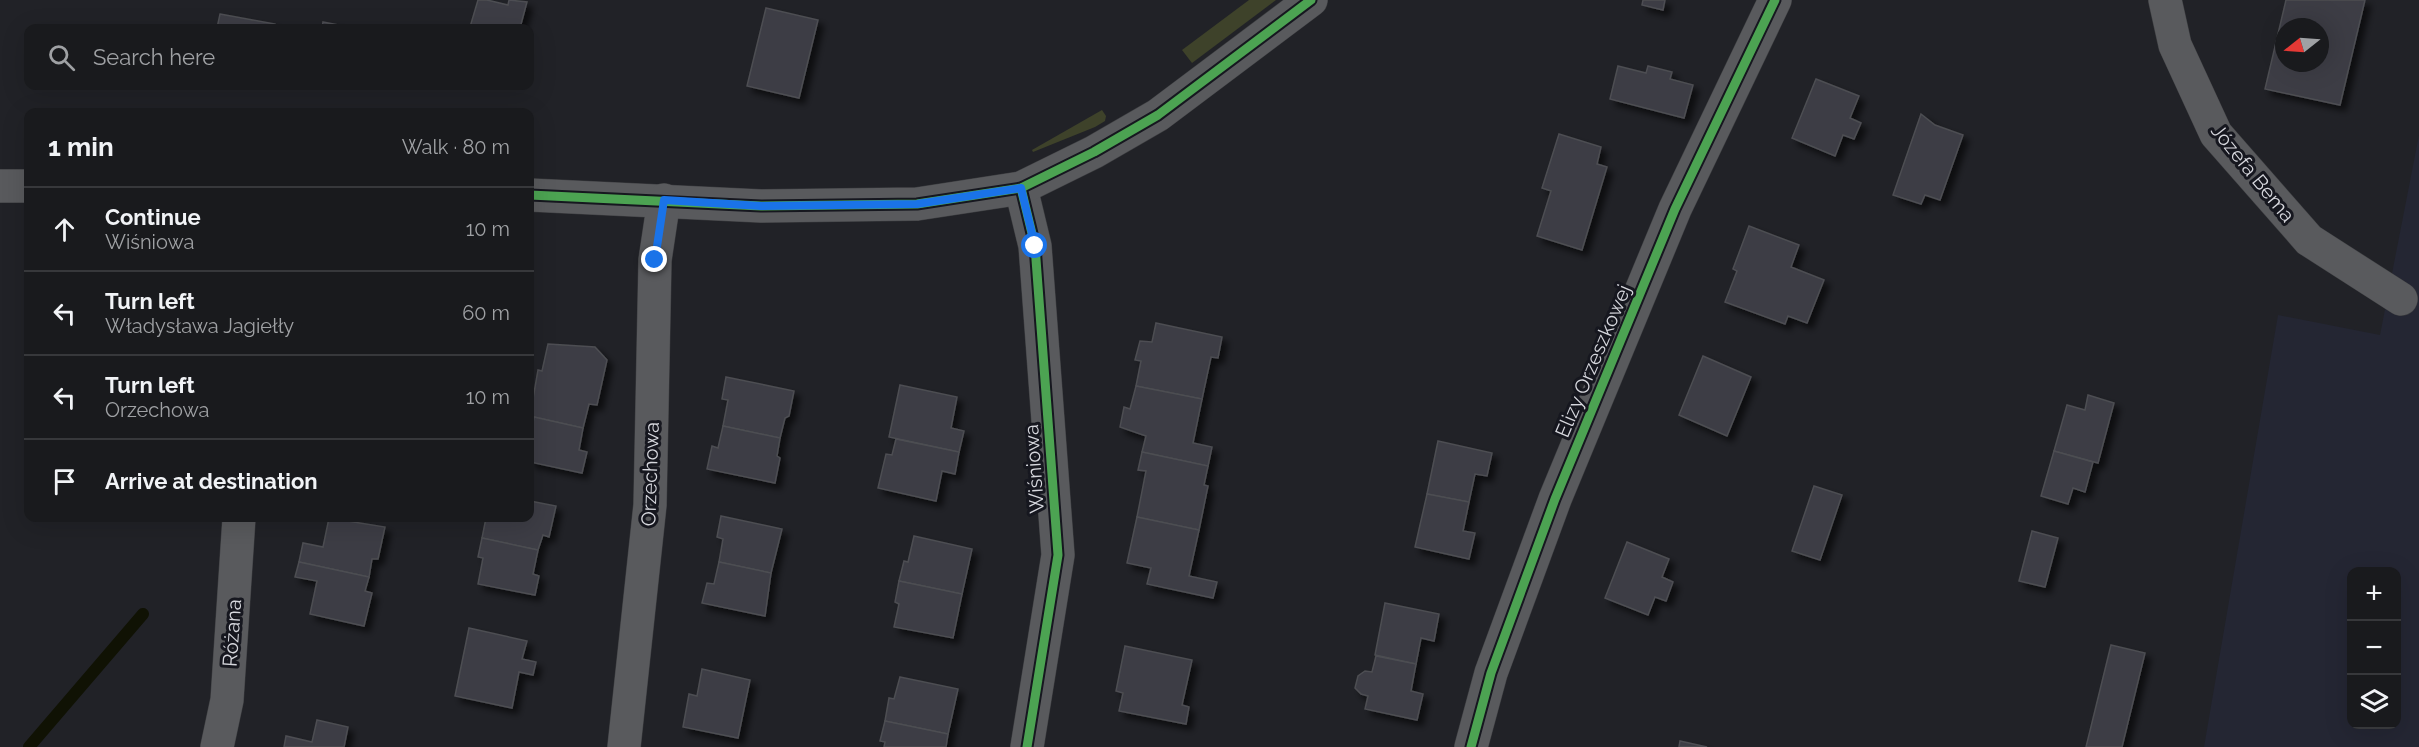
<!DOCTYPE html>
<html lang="en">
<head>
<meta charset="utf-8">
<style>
	:root { --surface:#191a1d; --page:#222326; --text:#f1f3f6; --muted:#9fa1a4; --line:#37383b }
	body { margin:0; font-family:Raleway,sans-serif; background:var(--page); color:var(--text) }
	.controls { position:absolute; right:18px; bottom:18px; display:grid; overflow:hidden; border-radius:12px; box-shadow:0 6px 24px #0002 }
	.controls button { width:54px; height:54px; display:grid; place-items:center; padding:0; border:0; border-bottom:2px solid var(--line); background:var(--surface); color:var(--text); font:30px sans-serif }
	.compass { position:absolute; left:2275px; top:18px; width:54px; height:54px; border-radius:50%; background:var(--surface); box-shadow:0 6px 24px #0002; rotate:253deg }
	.stop { position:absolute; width:18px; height:18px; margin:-14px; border:4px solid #1a73e8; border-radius:50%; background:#fff }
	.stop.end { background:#1a73e8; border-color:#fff; box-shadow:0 2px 6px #0008 }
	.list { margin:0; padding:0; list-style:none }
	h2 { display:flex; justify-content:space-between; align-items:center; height:78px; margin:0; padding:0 24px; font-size:26px }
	h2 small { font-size:20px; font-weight:400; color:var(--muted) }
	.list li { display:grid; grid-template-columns:39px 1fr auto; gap:18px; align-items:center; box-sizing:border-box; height:84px; padding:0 24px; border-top:2px solid var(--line) }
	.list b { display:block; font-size:22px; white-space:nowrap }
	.list p { margin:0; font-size:20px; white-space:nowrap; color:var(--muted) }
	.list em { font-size:20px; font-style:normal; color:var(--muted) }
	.icon { flex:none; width:33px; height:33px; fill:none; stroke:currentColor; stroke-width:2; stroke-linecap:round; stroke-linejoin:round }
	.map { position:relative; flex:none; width:2419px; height:747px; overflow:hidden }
	.search { position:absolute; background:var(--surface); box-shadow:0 6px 24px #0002; left:24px; top:24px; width:510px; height:66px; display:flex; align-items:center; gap:15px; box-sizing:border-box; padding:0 21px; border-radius:12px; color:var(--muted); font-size:22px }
	.panel { position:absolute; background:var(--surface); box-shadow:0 6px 24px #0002; left:24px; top:108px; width:510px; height:414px; border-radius:12px }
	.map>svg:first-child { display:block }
</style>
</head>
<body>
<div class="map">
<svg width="2419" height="747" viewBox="0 0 2419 747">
	<defs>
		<filter id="shadow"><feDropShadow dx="5.5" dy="5.5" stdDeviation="3" flood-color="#0009"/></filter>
	</defs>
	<rect width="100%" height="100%" fill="#212227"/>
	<path fill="#242633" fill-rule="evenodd" d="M2419,135V747H2204L2278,315L2380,335ZM2352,572H2396V724H2352Z"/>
	<g fill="#3e422a">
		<polygon points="1249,0 1276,0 1192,63 1182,50"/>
		<polygon points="1102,110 1106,116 1105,121 1095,127 1033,152 1032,150"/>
	</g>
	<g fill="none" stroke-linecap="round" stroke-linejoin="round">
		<polyline stroke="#101204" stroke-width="12" points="29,747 143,614"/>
	</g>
	<g fill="#3c3d45" stroke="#4d4e52" stroke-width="1.5" fill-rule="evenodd" filter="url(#shadow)">
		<polygon points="478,0 487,0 508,5 509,0 527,2 520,28 470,27"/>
		<polygon points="1643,0 1665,0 1663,10 1642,5"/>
		<path d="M2286,0H2365L2340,105L2265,89ZM2284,27H2320V63H2284Z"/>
		<polygon points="766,8 818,20 799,98 747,86"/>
		<polygon points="220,14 275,24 274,28 217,28"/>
		<polygon points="323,22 354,28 322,28"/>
		<polygon points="1618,66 1646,73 1648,66 1672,72 1670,79 1693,85 1684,118 1610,99"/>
		<polygon points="1816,79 1859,96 1850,118 1861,123 1854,139 1843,135 1835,156 1792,138"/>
		<polygon points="1921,114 1935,125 1963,135 1940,200 1925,195 1921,204 1893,195"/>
		<polygon points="1559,134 1601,147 1597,164 1607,167 1582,250 1537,236 1551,191 1542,188"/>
		<polygon points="1749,226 1799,245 1791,267 1824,280 1807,323 1788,316 1785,324 1725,302 1737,271 1733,269"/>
		<polygon points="1156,323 1222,337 1218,358 1211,357 1202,399 1136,386 1141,361 1135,360 1140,341 1152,342"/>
		<polygon points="548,344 595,347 607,360 597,405 589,404 583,428 530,416 538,370 542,371"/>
		<polygon points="1703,356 1751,377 1727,436 1679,415"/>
		<polygon points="726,377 794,391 789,416 785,418 780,438 723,426 728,400 722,399"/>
		<polygon points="900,385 957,397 951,428 964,431 959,452 889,437"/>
		<polygon points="1136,386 1202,399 1193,443 1212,447 1208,466 1142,452 1146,436 1120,427 1124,407 1130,409"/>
		<polygon points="2088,395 2114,403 2098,463 2054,451 2067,405 2085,410"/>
		<polygon points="534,417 583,428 579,450 587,452 582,473 530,462 530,439"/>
		<polygon points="723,426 780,438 777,456 780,458 775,483 707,469 712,446 718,448"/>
		<polygon points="896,439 959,452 955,474 942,471 936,501 878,488 886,454 892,455"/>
		<polygon points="1438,441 1492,453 1487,476 1475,474 1469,502 1427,494"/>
		<polygon points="2054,451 2093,462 2085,492 2073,488 2068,504 2041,496"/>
		<polygon points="1142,452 1208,466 1204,485 1208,486 1199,530 1137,517 1146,471 1138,470"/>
		<polygon points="1814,486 1842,495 1820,560 1792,551"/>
		<polygon points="1427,494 1469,502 1463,531 1475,533 1469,559 1415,547"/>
		<polygon points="530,501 556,506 549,537 543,535 538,550 482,538 486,518 530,518"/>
		<polygon points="721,516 782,529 771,573 719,562 723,539 717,537"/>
		<polygon points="1137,517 1199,530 1189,576 1217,582 1213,598 1147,584 1151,568 1127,563"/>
		<polygon points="329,518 385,527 378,559 372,559 369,577 299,562 303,543 323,547"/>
		<polygon points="2032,531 2058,538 2045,587 2019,581"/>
		<polygon points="914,536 972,549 962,594 899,581 904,561 908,562"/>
		<polygon points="482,538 538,550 533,574 539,576 535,595 478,584 483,558 478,557"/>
		<polygon points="1627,542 1669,559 1662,577 1673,582 1666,601 1655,597 1648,615 1605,598"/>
		<polygon points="299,562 369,577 365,591 372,593 364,626 310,614 317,581 295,577"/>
		<polygon points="719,562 771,573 765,616 702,603 707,583 714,584"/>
		<polygon points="899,581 962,594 953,638 894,627 899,604 895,602"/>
		<polygon points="1385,603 1439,614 1434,641 1421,638 1416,664 1375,655"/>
		<polygon points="469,628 527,641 522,659 536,662 533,675 519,672 512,708 455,696"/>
		<polygon points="2111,645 2145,653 2122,747 2086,747"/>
		<polygon points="1125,646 1192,660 1182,705 1189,707 1186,724 1119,711 1123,693 1116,691"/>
		<polygon points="1376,656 1416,664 1411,691 1423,694 1417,720 1365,709 1368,696 1361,694 1355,688 1358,676 1365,671 1372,672"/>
		<polygon points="702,669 750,680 738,738 683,727 689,694 697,696"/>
		<polygon points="900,677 958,689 948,734 885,721 889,698 894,699"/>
		<polygon points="317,720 348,727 344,747 284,747 286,736 312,742"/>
		<polygon points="885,721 948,734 946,747 884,747 885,742 880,741"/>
		<polygon points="1680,741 1707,747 1679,747"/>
	</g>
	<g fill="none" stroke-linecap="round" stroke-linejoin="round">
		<g stroke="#3c3d40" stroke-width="34">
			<g id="minor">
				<polyline points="2165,0 2175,45 2216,134 2309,240 2401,299"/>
				<polyline points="0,186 28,186"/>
				<polyline points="1021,188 1035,246 1058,555 1027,747"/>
				<polyline points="530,195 761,206 917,204 1021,188 1094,152 1158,115 1311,0"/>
				<polyline points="217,747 227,700 239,518"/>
				<polyline points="624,747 650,505 655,260 664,200"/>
				<polyline points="1471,747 1491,673 1555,499 1675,209 1775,0"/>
			</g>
		</g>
		<use href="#minor" stroke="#595a5d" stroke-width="33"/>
		<g stroke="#16171f" stroke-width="13">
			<g id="cycleway">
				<polyline points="1021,188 1035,246 1058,555 1027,747"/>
				<polyline points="530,195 761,206 917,204 1021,188 1094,152 1158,115 1311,0"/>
				<polyline points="1471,747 1491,673 1555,499 1675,209 1775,0"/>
			</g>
		</g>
		<use href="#cycleway" stroke="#4ca352" stroke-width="9"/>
	</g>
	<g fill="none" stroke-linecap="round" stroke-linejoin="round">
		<polyline stroke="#1a73e8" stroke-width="8" points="655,260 664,200 761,206 917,204 1021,188 1035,246"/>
	</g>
	<g text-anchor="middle" stroke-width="6" stroke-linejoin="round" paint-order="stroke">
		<g font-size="20" fill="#d6d7dd" stroke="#16171f">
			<text transform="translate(2253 173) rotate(51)" y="7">Józefa Bema</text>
			<text transform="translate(1593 361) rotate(-67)" y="7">Elizy Orzeszkowej</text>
			<text transform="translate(1034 469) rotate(-94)" y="7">Wiśniowa</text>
			<text transform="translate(650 474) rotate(-88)" y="7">Orzechowa</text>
			<text transform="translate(232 633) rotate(-86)" y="7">Różana</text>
		</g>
	</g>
</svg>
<div class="controls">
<button>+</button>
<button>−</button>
<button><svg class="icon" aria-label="layers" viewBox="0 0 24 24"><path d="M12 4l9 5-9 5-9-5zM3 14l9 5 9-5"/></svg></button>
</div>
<svg class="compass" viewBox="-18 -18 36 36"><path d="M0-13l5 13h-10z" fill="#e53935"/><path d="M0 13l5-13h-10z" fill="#9fa1a4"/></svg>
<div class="stop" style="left:1035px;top:246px"></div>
<div class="stop end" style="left:655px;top:260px"></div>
<div class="search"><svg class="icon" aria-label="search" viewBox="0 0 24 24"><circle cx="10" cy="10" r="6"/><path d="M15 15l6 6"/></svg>Search here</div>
<section class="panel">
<h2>1 min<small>Walk · 80 m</small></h2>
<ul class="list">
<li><svg class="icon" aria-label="ahead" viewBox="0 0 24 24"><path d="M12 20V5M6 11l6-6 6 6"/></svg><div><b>Continue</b><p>Wiśniowa</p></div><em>10 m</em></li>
<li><svg class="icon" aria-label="left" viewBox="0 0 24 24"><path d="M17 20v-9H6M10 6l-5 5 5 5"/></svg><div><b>Turn left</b><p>Władysława Jagiełły</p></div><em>60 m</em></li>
<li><svg class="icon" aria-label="left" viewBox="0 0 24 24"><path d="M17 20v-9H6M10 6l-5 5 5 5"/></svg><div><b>Turn left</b><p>Orzechowa</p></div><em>10 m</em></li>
<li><svg class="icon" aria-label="arrive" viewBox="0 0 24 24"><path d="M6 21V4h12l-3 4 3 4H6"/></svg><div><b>Arrive at destination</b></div></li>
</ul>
</section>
</div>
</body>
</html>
